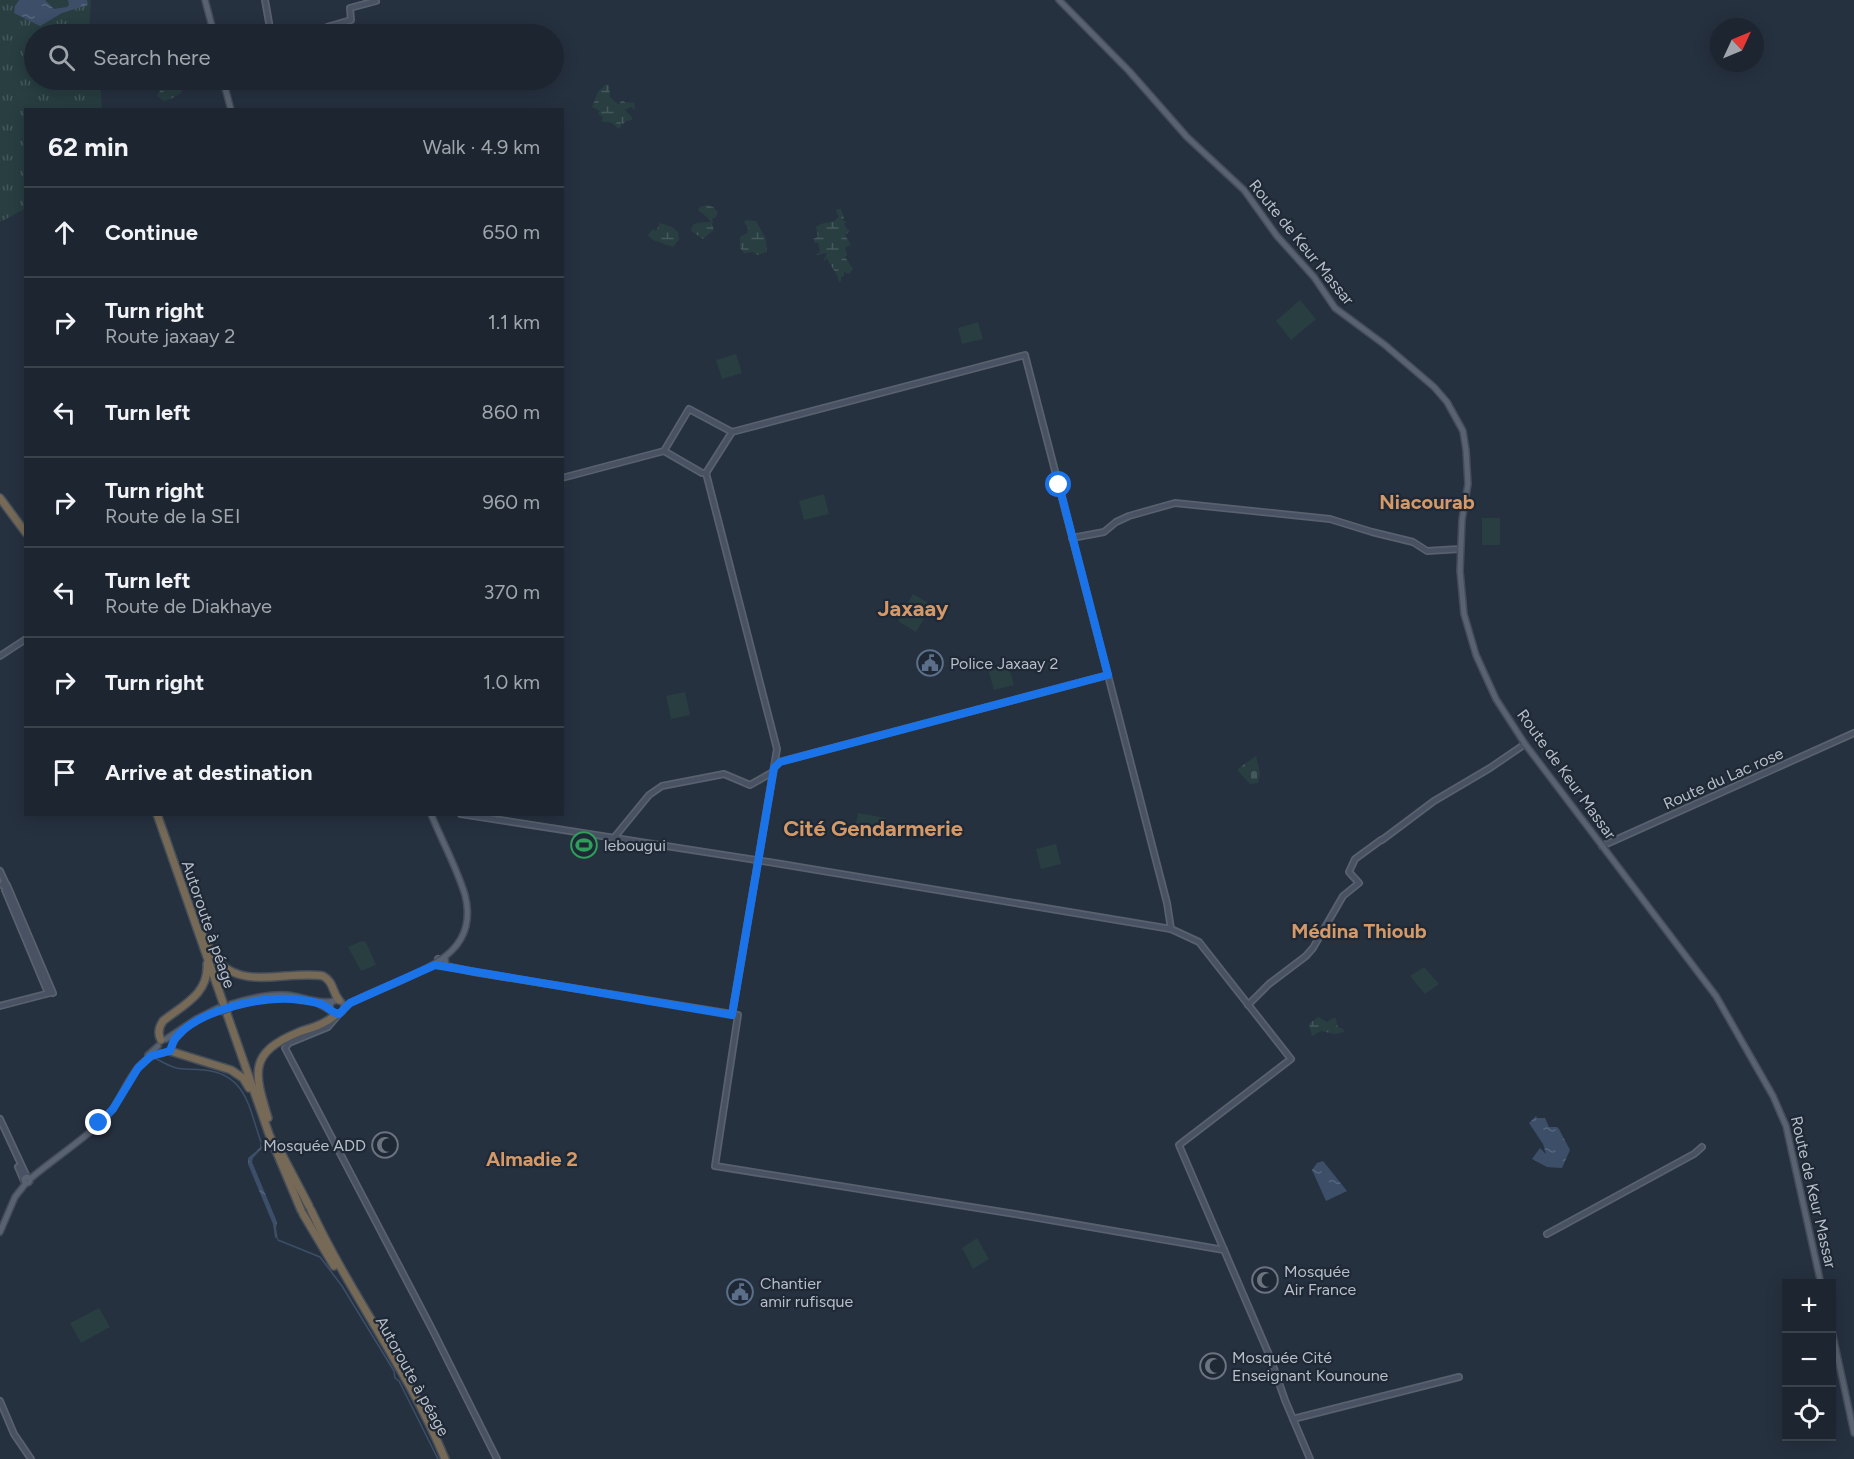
<!DOCTYPE html>
<html lang="en">
<head>
<meta charset="utf-8">
<style>
	:root { --surface:#1c2530; --page:#252d38; --text:#f1f3f6; --muted:#a0a5ab; --line:#3a424c }
	body { margin:0; font-family:Figtree,sans-serif; background:var(--page); color:var(--text) }
	.controls { position:absolute; right:18px; bottom:18px; display:grid; overflow:hidden; border-radius:0px; box-shadow:0 3px 15px #0003 }
	.controls button { width:54px; height:54px; display:grid; place-items:center; padding:0; border:0; border-bottom:2px solid var(--line); background:var(--surface); color:var(--text); font:30px sans-serif }
	.compass { position:absolute; left:1710px; top:18px; width:54px; height:54px; border-radius:50%; background:var(--surface); box-shadow:0 3px 15px #0003; rotate:46deg }
	.stop { position:absolute; width:18px; height:18px; margin:-14px; border:4px solid #1a73e8; border-radius:50%; background:#fff }
	.stop.end { background:#1a73e8; border-color:#fff; box-shadow:0 2px 6px #0008 }
	.list { margin:0; padding:0; list-style:none }
	h2 { display:flex; justify-content:space-between; align-items:center; height:78px; margin:0; padding:0 24px; font-size:26px }
	h2 small { font-size:20px; font-weight:400; color:var(--muted) }
	.list li { display:grid; grid-template-columns:39px 1fr auto; gap:18px; align-items:center; box-sizing:border-box; height:90px; padding:0 24px; border-top:2px solid var(--line) }
	.list b { display:block; font-size:22px; white-space:nowrap }
	.list p { margin:0; font-size:20px; white-space:nowrap; color:var(--muted) }
	.list em { font-size:20px; font-style:normal; color:var(--muted) }
	.icon { flex:none; width:33px; height:33px; fill:none; stroke:currentColor; stroke-width:2; stroke-linecap:round; stroke-linejoin:round }
	.map { position:relative; flex:none; width:1854px; height:1459px; overflow:hidden }
	.search { position:absolute; background:var(--surface); box-shadow:0 3px 15px #0003; left:24px; top:24px; width:540px; height:66px; display:flex; align-items:center; gap:15px; box-sizing:border-box; padding:0 21px; border-radius:33px; color:var(--muted); font-size:22px }
	.panel { position:absolute; background:var(--surface); box-shadow:0 3px 15px #0003; left:24px; top:108px; width:540px; height:708px; border-radius:0px }
	.map>svg:first-child { display:block }
</style>
</head>
<body>
<div class="map">
<svg width="1854" height="1459" viewBox="0 0 1854 1459">
	<defs>
		<pattern id="grass-tufts" width="24" height="20" patternUnits="userSpaceOnUse" patternTransform="scale(1.5)"><rect width="24" height="20" fill="#283e41"/><path d="M3 7l-1-3M5 7V3M7 7l1-3M15 17l-1-3M17 17v-4M19 17l1-3" fill="none" stroke="#45585b"/></pattern>
		<pattern id="wetland-marsh" width="20" height="14" patternUnits="userSpaceOnUse" patternTransform="scale(1.5)"><rect width="20" height="14" fill="#283e41"/><path d="M1 5h8M5 5V1M11 12h8M15 12V8" fill="none" stroke="#45585b"/></pattern>
		<pattern id="cemetery-stones" width="16" height="16" patternUnits="userSpaceOnUse" patternTransform="scale(1.5)"><rect width="16" height="16" fill="#283e41"/><path d="M2 7V4a2 2 0 0 1 4 0v3zM10 15v-3a2 2 0 0 1 4 0v3z" fill="#45585b"/></pattern>
		<pattern id="water-ripples" width="26" height="14" patternUnits="userSpaceOnUse" patternTransform="scale(1.5)"><rect width="26" height="14" fill="#3c4e68"/><path d="M2 4q2-2 4 0t4 0M15 11q2-2 4 0t4 0" fill="none" stroke="#56667c"/></pattern>
	</defs>
	<rect width="100%" height="100%" fill="#263140"/>
	<polygon fill="url(#grass-tufts)" points="0,0 91,0 89,34 34,34 34,80 100,80 102,109 26,110 25,209 0,222"/>
	<g fill="url(#wetland-marsh)">
		<polygon points="161,80 177,80 182,86 181,93 171,99 164,101 157,96 160,91"/>
		<polygon points="606,84 609,85 610,97 619,105 620,102 623,101 626,103 634,102 635,110 631,107 625,110 632,117 632,120 626,121 623,124 620,122 622,125 619,129 612,123 601,121 603,117 598,114 600,111 592,107 598,92"/>
		<polygon points="707,205 713,207 718,212 716,217 712,219 713,222 711,223 714,230 703,239 691,231 692,226 696,223 711,222 707,217 698,210 700,207"/>
		<path d="M837,209H841L844,218L843,220L847,222L844,223L846,228L850,231L845,235L851,245L845,247L847,255L845,257L853,269L849,274L844,272V276L841,277V281L839,282C837,272 831,267 827,258L823,262L827,253L816,255L820,252L818,243H815L813,239L818,237L816,227C824,220 833,226 839,216L836,212Z"/>
		<polygon points="746,220 756,221 766,239 767,252 757,255 753,252 744,253 740,248 740,237 747,233 748,228 744,222"/>
		<polygon points="660,223 672,227 678,232 679,239 673,247 653,240 648,235 653,229 656,231"/>
		<polygon points="1318,1017 1327,1022 1335,1017 1338,1027 1343,1029 1344,1032 1335,1034 1321,1031 1312,1036 1309,1024"/>
	</g>
	<polygon fill="url(#cemetery-stones)" points="1256,756 1260,773 1258,783 1250,784 1238,771 1238,769"/>
	<g fill="#283e41">
		<polygon points="1300,300 1316,319 1291,340 1276,321"/>
		<polygon points="978,322 983,339 962,344 958,328"/>
		<polygon points="736,354 742,373 722,379 716,360"/>
		<polygon points="824,494 829,514 804,520 799,501"/>
		<rect x="1482" y="518" width="18" height="27"/>
		<polygon points="913,594 932,605 916,632 898,621"/>
		<polygon points="1008,664 1014,685 994,690 988,669"/>
		<polygon points="685,692 690,715 671,719 666,696"/>
		<polygon points="858,813 886,818 883,833 855,828"/>
		<polygon points="1056,844 1061,864 1041,869 1036,849"/>
		<polygon points="362,941 366,942 376,965 361,971 348,947"/>
		<polygon points="1424,967 1439,984 1425,994 1410,976"/>
		<polygon points="977,1238 989,1259 973,1269 962,1248"/>
		<polygon points="99,1308 110,1327 81,1343 70,1323"/>
	</g>
	<g fill="url(#water-ripples)">
		<polygon points="19,0 45,0 54,9 67,7 69,5 68,0 87,0 88,5 62,13 40,26 14,13 15,6"/>
		<polygon points="1536,1116 1537,1118 1545,1118 1549,1127 1557,1127 1559,1129 1570,1150 1562,1168 1547,1167 1532,1159 1540,1148 1546,1154 1543,1144 1529,1123"/>
		<polygon points="260,1142 262,1148 253,1158 252,1162 277,1222 276,1228 278,1240 275,1237 273,1224 248,1164 248,1158 260,1148"/>
		<polygon points="1323,1161 1347,1191 1326,1201 1312,1170 1317,1163"/>
	</g>
	<g fill="none" stroke-linecap="round" stroke-linejoin="round">
		<g stroke="#3c4e68" stroke-width="1.5">
			<path d="M155,1058C179,1072 179,1068 204,1070C247,1074 249,1109 261,1142"/>
			<polyline points="278,1240 320,1257 342,1286 394,1371 395,1378 399,1381 438,1459"/>
		</g>
		<g stroke="#58616d" stroke-width="8">
			<g id="secondary">
				<polyline points="265,0 271,34"/>
				<polyline points="320,34 327,27 351,20 350,8 376,1"/>
				<polyline points="664,451 689,409 732,432 1025,355 1167,903 1171,929"/>
				<polyline points="706,473 777,749 732,1015"/>
				<polyline points="562,478 664,451 702,473 706,473 732,432"/>
				<polyline points="1072,538 1104,532 1116,522 1129,516 1175,503 1330,519 1372,532 1413,542 1427,551 1460,549"/>
				<polyline points="0,656 26,639"/>
				<polyline points="775,763 1108,675"/>
				<polyline points="461,814 775,863 1171,929 1199,942 1291,1059 1179,1145 1270,1357 1285,1400 1310,1459"/>
				<polyline points="613,839 649,795 662,786 724,774 750,785 773,772"/>
				<polyline points="1382,840 1434,801 1490,768 1525,744"/>
				<polyline points="1602,846 1854,733"/>
				<polyline points="0,871 5,882"/>
				<polygon points="4,882 6,884 5,887 2,885"/>
				<polyline points="7,885 53,993"/>
				<polyline points="5,890 48,993"/>
				<polyline points="438,959 446,966 474,972 738,1015 715,1166 1015,1214 1224,1250"/>
				<polyline points="1248,1005 1269,984 1306,956 1313,948 1343,896 1359,883 1349,872 1355,859 1381,840"/>
				<polyline points="0,1006 50,993"/>
				<polyline points="339,1014 328,1027 289,1043 285,1048 432,1329 497,1459"/>
				<polyline points="0,1119 27,1177"/>
				<polyline points="18,1167 24,1181"/>
				<polyline points="1547,1234 1694,1154 1702,1147"/>
				<polyline points="0,1401 14,1434 31,1459"/>
				<polyline points="1293,1419 1459,1377"/>
			</g>
		</g>
		<g stroke="#444c59" stroke-width="8">
			<g id="primary">
				<polyline points="205,0 214,34"/>
				<polyline points="1059,0 1129,71 1187,137 1244,190 1277,236 1314,277 1335,308 1385,345 1434,387 1447,402 1463,431 1466,450 1468,484 1462,520 1460,571 1464,614 1476,655 1496,699 1525,744 1716,996 1773,1096 1786,1126 1821,1284"/>
				<polyline points="223,80 231,110"/>
				<polyline points="435,965 446,966 445,958"/>
				<circle cx="337" cy="1007" r="7"/>
				<path d="M231,1004C250,998 268,994 287,995C301,996 320,1005 334,1001"/>
				<polyline points="319,1004 331,1011"/>
				<path d="M344,1009L350,1003C366,995 383,988 400,981C438,964 478,946 465,895C457,868 442,841 431,814"/>
				<polyline points="166,1039 196,1019 218,1008"/>
				<polyline points="172,1046 174,1040 181,1033"/>
				<polyline points="148,1055 158,1046"/>
				<circle cx="27" cy="1180" r="3"/>
				<path d="M30,1179C53,1159 94,1133 112,1110C127,1089 134,1057 163,1053"/>
				<polyline points="0,1232 15,1197 26,1183"/>
				<polyline points="1832,1331 1854,1433"/>
			</g>
		</g>
		<g stroke="#454e5a" stroke-width="10">
			<g id="highway">
				<polyline points="0,498 26,533"/>
				<polyline points="157,814 269,1134 301,1210"/>
				<path d="M202,934C207,944 211,954 219,962C244,990 290,970 323,976C334,982 332,992 339,1000"/>
				<path d="M161,1040C157,1033 159,1027 163,1021C183,1005 209,994 207,964"/>
				<polyline points="170,1051 231,1070 243,1078 249,1088"/>
				<path d="M268,1118C254,1072 248,1053 299,1032C307,1029 317,1027 325,1022C330,1020 333,1016 337,1014"/>
				<polyline points="277,1145 309,1206"/>
				<path d="M311,1210C351,1296 409,1371 445,1459"/>
				<polyline points="303,1214 334,1266"/>
			</g>
		</g>
		<use href="#secondary" stroke="#485263" stroke-width="4.5"/>
		<use href="#primary" stroke="#586270" stroke-width="5"/>
		<use href="#highway" stroke="#766a57" stroke-width="7"/>
		<g stroke="#444c59" stroke-width="8" stroke-linecap="butt">
			<polyline id="primary-bridge" points="219,1012 232,1007"/>
		</g>
		<use href="#primary-bridge" stroke="#586270" stroke-width="5"/>
	</g>
	<g fill="none" stroke-linecap="round" stroke-linejoin="round">
		<path stroke="#1a73e8" stroke-width="8" d="M99,1123L113,1109L138,1068L151,1056L170,1051C172,1047 172,1043 175,1039C197,1010 266,994 300,1000C307,1001 316,1002 323,1005C329,1008 332,1013 339,1014L350,1003L435,965L732,1015L774,768L780,762L1108,675L1059,485"/>
	</g>
	<defs>
		<g id="civic-ring" transform="scale(1.35)"><circle r="9.5" fill="#1f2835" stroke="#5c6f8a" stroke-width="1.5"/><path d="M-.6-6.5H3V-4.5H.6V-3L4-1V1h2V6H-6V1h2V-1L-.6-3ZM-1.2 2.5V6h2.4V2.5Z" fill="#5c6f8a"/></g>
		<g id="stadium-ring" transform="scale(1.35)"><circle r="9.5" fill="#1f2835" stroke="#2e9e5b" stroke-width="1.5"/><path d="M0-5a6.5 5 0 1 0 0 10a6.5 5 0 1 0 0-10ZM-3.5-1.8h7v3.6h-7Z" fill="#2e9e5b"/></g>
		<g id="mosque-ring" transform="scale(1.35)"><circle r="9.5" fill="#1f2835" stroke="#6b7280" stroke-width="1.5"/><path d="M3.5-4.9A6 6 0 1 0 3.5 4.9A5 5 0 1 1 3.5-4.9Z" fill="#6b7280"/></g>
	</defs>
	<g fill-rule="evenodd">
		<use href="#civic-ring" x="930" y="663"/>
		<use href="#stadium-ring" x="584" y="845"/>
		<use href="#mosque-ring" x="385" y="1145"/>
		<use href="#mosque-ring" x="1265" y="1280"/>
		<use href="#civic-ring" x="740" y="1292"/>
		<use href="#mosque-ring" x="1213" y="1366"/>
	</g>
	<g text-anchor="middle" stroke-width="4.5" stroke-linejoin="round" paint-order="stroke">
		<g font-size="16" fill="#b7beca" stroke="#1f2835">
			<text transform="translate(1302 242) rotate(51)" y="6">Route de Keur Massar</text>
			<text transform="translate(1567 774) rotate(54)" y="6">Route de Keur Massar</text>
			<text transform="translate(1723 778) rotate(-24)" y="6">Route du Lac rose</text>
			<text transform="translate(209 924) rotate(71)" y="6">Autoroute à péage</text>
			<text transform="translate(1814 1192) rotate(77)" y="6">Route de Keur Massar</text>
			<text transform="translate(413 1376) rotate(61)" y="6">Autoroute à péage</text>
		</g>
		<g font-size="16" fill="#b7beca" stroke="#1f2835" text-anchor="start">
			<text x="950" y="669">Police Jaxaay 2</text>
			<text x="604" y="851">lebougui</text>
			<text x="366" y="1151" text-anchor="end">Mosquée ADD</text>
			<text x="1284" y="1277">Mosquée<tspan x="1284" dy="18">Air France</tspan></text>
			<text x="760" y="1289">Chantier<tspan x="760" dy="18">amir rufisque</tspan></text>
			<text x="1232" y="1363">Mosquée Cité<tspan x="1232" dy="18">Enseignant Kounoune</tspan></text>
		</g>
		<g font-size="20" font-weight="bold" fill="#d39969" stroke="#1f2835">
			<text x="1427" y="509">Niacourab</text>
			<text x="1359" y="938">Médina Thioub</text>
			<text x="532" y="1166">Almadie 2</text>
		</g>
		<g font-size="22" font-weight="bold" fill="#d39969" stroke="#1f2835">
			<text x="913" y="616">Jaxaay</text>
			<text x="873" y="836">Cité Gendarmerie</text>
		</g>
	</g>
</svg>
<div class="controls">
<button>+</button>
<button>−</button>
<button><svg class="icon" aria-label="locate" viewBox="0 0 24 24"><circle cx="12" cy="12" r="6"/><path d="M12 2v4M12 18v4M2 12h4M18 12h4"/></svg></button>
</div>
<svg class="compass" viewBox="-18 -18 36 36"><path d="M0-13l5 13h-10z" fill="#e53935"/><path d="M0 13l5-13h-10z" fill="#a0a5ab"/></svg>
<div class="stop" style="left:1059px;top:485px"></div>
<div class="stop end" style="left:99px;top:1123px"></div>
<div class="search"><svg class="icon" aria-label="search" viewBox="0 0 24 24"><circle cx="10" cy="10" r="6"/><path d="M15 15l6 6"/></svg>Search here</div>
<section class="panel">
<h2>62 min<small>Walk · 4.9 km</small></h2>
<ul class="list">
<li><svg class="icon" aria-label="ahead" viewBox="0 0 24 24"><path d="M12 20V5M6 11l6-6 6 6"/></svg><div><b>Continue</b></div><em>650 m</em></li>
<li><svg class="icon" aria-label="right" viewBox="0 0 24 24"><path d="M7 20v-9h11M14 6l5 5-5 5"/></svg><div><b>Turn right</b><p>Route jaxaay 2</p></div><em>1.1 km</em></li>
<li><svg class="icon" aria-label="left" viewBox="0 0 24 24"><path d="M17 20v-9H6M10 6l-5 5 5 5"/></svg><div><b>Turn left</b></div><em>860 m</em></li>
<li><svg class="icon" aria-label="right" viewBox="0 0 24 24"><path d="M7 20v-9h11M14 6l5 5-5 5"/></svg><div><b>Turn right</b><p>Route de la SEI</p></div><em>960 m</em></li>
<li><svg class="icon" aria-label="left" viewBox="0 0 24 24"><path d="M17 20v-9H6M10 6l-5 5 5 5"/></svg><div><b>Turn left</b><p>Route de Diakhaye</p></div><em>370 m</em></li>
<li><svg class="icon" aria-label="right" viewBox="0 0 24 24"><path d="M7 20v-9h11M14 6l5 5-5 5"/></svg><div><b>Turn right</b></div><em>1.0 km</em></li>
<li><svg class="icon" aria-label="arrive" viewBox="0 0 24 24"><path d="M6 21V4h12l-3 4 3 4H6"/></svg><div><b>Arrive at destination</b></div></li>
</ul>
</section>
</div>
</body>
</html>
